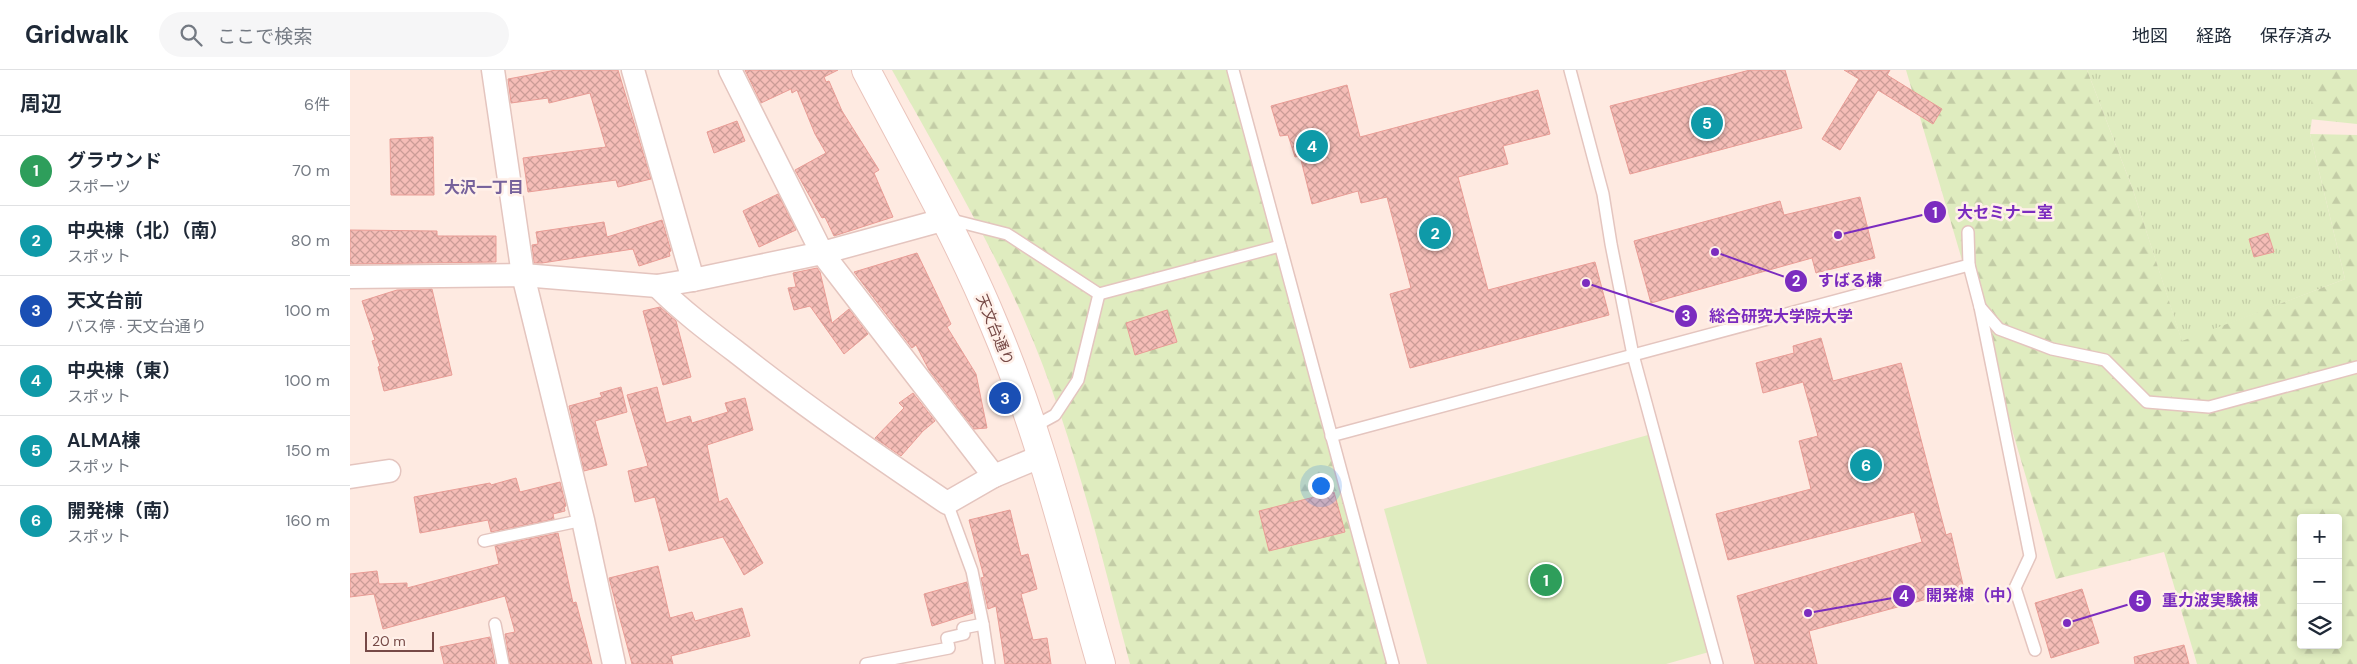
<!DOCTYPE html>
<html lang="ja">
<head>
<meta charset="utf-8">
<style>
	:root { --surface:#fff; --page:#f6f6f7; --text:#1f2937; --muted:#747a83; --line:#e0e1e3; --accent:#2563eb }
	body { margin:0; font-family:"DM Sans","Noto Sans JP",sans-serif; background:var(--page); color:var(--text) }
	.controls { position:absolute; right:15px; bottom:15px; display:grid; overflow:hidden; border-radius:5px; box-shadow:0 2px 8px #0003 }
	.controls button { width:45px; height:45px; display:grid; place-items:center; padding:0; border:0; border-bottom:1px solid var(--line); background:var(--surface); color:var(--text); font:25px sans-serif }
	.scale { position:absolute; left:15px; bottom:12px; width:69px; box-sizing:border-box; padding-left:5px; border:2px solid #764946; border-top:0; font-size:14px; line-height:18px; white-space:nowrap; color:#764946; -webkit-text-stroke:4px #fff0e9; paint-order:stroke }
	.you { position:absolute; left:970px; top:415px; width:18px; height:18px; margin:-12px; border:4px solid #fff; border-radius:50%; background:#1a73e8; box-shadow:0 0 0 8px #1a73e833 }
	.badge { display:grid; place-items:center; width:32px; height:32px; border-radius:50%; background:var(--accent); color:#fff; font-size:16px; font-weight:700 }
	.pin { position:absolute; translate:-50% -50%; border:2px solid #fff; box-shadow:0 1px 5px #0006 }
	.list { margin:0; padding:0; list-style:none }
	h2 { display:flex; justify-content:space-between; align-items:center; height:65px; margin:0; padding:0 20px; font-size:21px }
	h2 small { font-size:16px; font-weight:400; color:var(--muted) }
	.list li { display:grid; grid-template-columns:32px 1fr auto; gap:15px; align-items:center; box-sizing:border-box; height:70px; padding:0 20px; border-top:1px solid var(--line) }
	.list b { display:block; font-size:19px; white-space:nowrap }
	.list p { margin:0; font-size:16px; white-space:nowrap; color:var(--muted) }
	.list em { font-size:16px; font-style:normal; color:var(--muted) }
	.icon { flex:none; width:28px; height:28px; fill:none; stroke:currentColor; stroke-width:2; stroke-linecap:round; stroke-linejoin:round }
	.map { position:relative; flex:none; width:2007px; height:594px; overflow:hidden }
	header { display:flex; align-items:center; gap:30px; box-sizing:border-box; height:70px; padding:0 25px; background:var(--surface); border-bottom:1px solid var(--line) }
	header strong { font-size:24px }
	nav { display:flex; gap:28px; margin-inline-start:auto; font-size:18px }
	.search { width:350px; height:45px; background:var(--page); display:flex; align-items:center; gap:12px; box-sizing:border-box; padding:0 18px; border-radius:28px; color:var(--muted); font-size:19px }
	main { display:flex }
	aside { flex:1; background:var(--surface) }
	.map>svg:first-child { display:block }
</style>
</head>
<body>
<header>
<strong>Gridwalk</strong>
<div class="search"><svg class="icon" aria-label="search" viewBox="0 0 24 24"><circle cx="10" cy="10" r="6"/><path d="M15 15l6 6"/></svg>ここで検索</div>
<nav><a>地図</a><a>経路</a><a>保存済み</a></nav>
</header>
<main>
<aside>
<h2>周辺<small>6件</small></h2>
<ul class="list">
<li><span class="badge" style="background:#2e9e5b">1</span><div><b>グラウンド</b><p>スポーツ</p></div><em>70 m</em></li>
<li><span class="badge" style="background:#0f9aa8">2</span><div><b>中央棟（北）（南）</b><p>スポット</p></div><em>80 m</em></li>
<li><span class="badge" style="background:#1a4fb4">3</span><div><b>天文台前</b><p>バス停 · 天文台通り</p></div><em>100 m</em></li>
<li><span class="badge" style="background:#0f9aa8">4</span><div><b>中央棟（東）</b><p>スポット</p></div><em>100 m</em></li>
<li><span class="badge" style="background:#0f9aa8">5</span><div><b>ALMA棟</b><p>スポット</p></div><em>150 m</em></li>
<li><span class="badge" style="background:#0f9aa8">6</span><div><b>開発棟（南）</b><p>スポット</p></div><em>160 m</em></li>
</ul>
</aside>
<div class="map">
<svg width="2007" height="594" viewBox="0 0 2007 594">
	<defs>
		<pattern id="grass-tufts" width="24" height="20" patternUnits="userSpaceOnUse" patternTransform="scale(1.25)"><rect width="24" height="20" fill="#dfecbf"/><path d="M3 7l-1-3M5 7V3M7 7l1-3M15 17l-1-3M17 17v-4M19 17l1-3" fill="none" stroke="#c3cca6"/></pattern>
		<pattern id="forest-firs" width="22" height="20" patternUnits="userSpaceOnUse" patternTransform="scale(1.25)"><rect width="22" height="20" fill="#dfecbf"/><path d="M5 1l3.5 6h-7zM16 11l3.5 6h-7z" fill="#c3cca6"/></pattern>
		<pattern id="building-cross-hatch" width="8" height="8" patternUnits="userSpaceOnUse" patternTransform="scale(1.25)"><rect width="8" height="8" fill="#f5bdb7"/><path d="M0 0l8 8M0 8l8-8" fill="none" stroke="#cb9c97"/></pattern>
	</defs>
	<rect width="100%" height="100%" fill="#feeae1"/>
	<polygon fill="url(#grass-tufts)" points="1737,0 1968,0 1960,64 1995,209 1832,272 1783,120"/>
	<g fill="url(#forest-firs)" fill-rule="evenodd">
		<path d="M542,0H882L1044,594H780C749,477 722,358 673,247C635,162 587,81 542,0Z"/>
		<path d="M1556,0H1737L1783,120L1832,271L1995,209L1960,64L2007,65V594H1847L1814,482L1706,509ZM1951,448H1988V575H1951Z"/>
		<polygon points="1966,0 2007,0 2007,54 1959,49"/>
	</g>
	<polygon fill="#dfecbf" points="1298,365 1359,582 1316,594 1077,594 1034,439"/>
	<g fill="url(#building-cross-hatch)" stroke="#e99d96">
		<polygon points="206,0 268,0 301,109 268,117 266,110 178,122 173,88 256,77 240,23 199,33 198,28 161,33 158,9"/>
		<polygon points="395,0 488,0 474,7 476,12 479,11 492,41 529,100 524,103 543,147 484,166 475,147 472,148 445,100 476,83 465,64 447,20 442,23 441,19 411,33"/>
		<polygon points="1400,0 1435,0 1452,58 1280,104 1260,36"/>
		<polygon points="1494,0 1540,0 1537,5 1592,39 1583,54 1528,20 1490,80 1472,69 1509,9"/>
		<polygon points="997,15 1010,67 1188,20 1200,64 1153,76 1158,94 1108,107 1138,220 1245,192 1259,245 1060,298 1040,224 1061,218 1037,127 1011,133 1008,121 962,134 950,86 945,87 938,65 930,66 921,36"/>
		<polygon points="387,51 395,71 364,83 357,62"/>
		<polygon points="83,67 84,125 41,125 40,69"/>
		<polygon points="428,124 446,160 409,177 393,141"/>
		<polygon points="1510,127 1525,188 1466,203 1462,188 1301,233 1284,171 1430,131 1434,145"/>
		<polygon points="312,150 321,181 319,182 320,186 289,196 283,179 192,193 184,193 182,175 188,174 186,162 254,152 257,167"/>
		<polygon points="0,160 87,161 87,166 146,166 146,192 0,194"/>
		<polygon points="1918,163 1924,182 1904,187 1899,169"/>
		<polygon points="567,183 601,254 597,257 626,304 637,358 624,359 579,300 566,275 562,278 504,202"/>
		<polygon points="467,198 470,202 482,253 499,239 518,264 494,284 460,236 444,240 438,218 446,217 443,203"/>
		<polygon points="82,219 102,305 34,321 28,297 30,296 22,271 25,270 12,231 47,220"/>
		<polygon points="310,237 326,251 341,307 313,315 293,241"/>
		<polygon points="817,240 827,272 785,285 776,253"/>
		<polygon points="1471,268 1483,311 1551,293 1596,465 1601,463 1614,519 1459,561 1467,594 1405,594 1387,526 1572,472 1564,442 1378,490 1366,444 1461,419 1449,371 1468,366 1453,312 1413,323 1406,293 1444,283 1443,276"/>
		<polygon points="271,317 277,342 245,351 257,395 234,401 219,336 252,327 250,323"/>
		<polygon points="307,317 316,353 340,346 342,353 378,342 375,333 395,328 403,360 357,375 369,432 377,428 413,493 394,505 373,467 319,481 305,427 285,432 278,401 298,396 277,325"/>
		<polygon points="563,323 585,351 573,361 551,386 525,368 554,338 549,333"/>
		<polygon points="166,408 170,422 210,412 216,436 214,437 215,441 203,444 204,449 141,462 138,450 70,463 64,427 140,413 141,415"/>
		<polygon points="984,422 995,462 919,481 909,441"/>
		<polygon points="660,440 671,486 678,484 687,519 671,524 683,570 697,568 701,594 655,594 646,536 638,539 631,508 634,507 619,450"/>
		<polygon points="208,463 223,533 226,532 242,594 160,594 155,564 165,562 155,526 33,559 24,524 0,527 0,504 27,501 29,514 57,513 57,518 149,494 145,476"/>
		<polygon points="308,496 320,548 342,542 345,551 392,538 400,566 321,586 323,594 282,594 259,508"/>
		<polygon points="617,512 623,543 582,556 574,524"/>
		<polygon points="1732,519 1749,573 1701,588 1685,533"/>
		<polygon points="140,567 145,594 94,594 90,577"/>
		<polygon points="1834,575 1839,594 1785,594 1784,587"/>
	</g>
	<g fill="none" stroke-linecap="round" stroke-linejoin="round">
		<g stroke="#e4c5bf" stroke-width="14">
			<g id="service">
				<polyline points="883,0 1043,594"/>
				<polyline points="1220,0 1253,124 1261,174 1283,285 1367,594"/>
				<polyline points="598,149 657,164 749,224 930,176"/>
				<polyline points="1619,195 1630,237 1680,486 1665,518 1685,580"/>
				<polyline points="1630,237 1649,259 1702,279 1755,290 1797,332 1859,337 2007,297"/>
				<polyline points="683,357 705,345 728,310 749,224"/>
				<polyline points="981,366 1619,195 1618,162"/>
				<polyline points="597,433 622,501 633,554 639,594"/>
				<polyline points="134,471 233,450"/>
				<polyline points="145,554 153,594"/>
				<polyline points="516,594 599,578 597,568 614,564 613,558 633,554"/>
			</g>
		</g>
		<g stroke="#e4c5bf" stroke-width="25">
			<g id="minor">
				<polyline points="143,0 173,205 233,450 264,594"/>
				<polyline points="283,0 343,210"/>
				<polyline points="380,0 472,183 644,406"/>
				<polyline points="0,207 173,205 307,216 343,210 472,183 596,149"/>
				<path d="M307,216C332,241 360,262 389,284C456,337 526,385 597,433L644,406L692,386"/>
				<polyline points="0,407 39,401"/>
			</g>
		</g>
		<g stroke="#eac4bc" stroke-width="30">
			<path id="secondary" d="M516,0C560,84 607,165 643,252C690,362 718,479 751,594"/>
		</g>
		<use href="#service" stroke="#fff" stroke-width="11"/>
		<use href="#minor" stroke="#fff" stroke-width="22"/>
		<use href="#secondary" stroke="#fff" stroke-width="28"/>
	</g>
	<g text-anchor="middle" stroke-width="5" stroke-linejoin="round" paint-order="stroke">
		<g font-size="15" fill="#764946" stroke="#fff0e9">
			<text transform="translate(645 260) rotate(68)" y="5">天文台通り</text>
		</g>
		<g font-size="16" font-weight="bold" fill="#76619b" stroke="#fff0e9">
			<text x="134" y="123">大沢一丁目</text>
		</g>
	</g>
	<path fill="none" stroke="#7b2cbf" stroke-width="2" d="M1488 165L1585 142M1365 182L1446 211M1236 213L1336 246M1458 543L1554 526M1717 553L1790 531"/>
	<g fill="#7b2cbf" stroke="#fff0e9" stroke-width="2">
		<circle cx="1488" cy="165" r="5"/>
		<circle cx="1365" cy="182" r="5"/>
		<circle cx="1236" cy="213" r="5"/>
		<circle cx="1458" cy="543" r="5"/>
		<circle cx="1717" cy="553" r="5"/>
		<circle cx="1585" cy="142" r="12"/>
		<circle cx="1446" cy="211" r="12"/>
		<circle cx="1336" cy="246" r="12"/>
		<circle cx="1554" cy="526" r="12"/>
		<circle cx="1790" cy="531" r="12"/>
	</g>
	<g font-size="15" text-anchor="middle" font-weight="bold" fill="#fff">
		<text x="1585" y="148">1</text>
		<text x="1446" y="216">2</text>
		<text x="1336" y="251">3</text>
		<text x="1554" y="531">4</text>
		<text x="1790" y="536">5</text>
	</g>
	<g font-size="16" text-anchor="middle" font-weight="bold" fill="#7b2cbf" stroke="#fff0e9" stroke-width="5" stroke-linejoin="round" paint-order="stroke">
		<text x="1655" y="148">大セミナー室</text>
		<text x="1500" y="216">すばる棟</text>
		<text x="1431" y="252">総合研究大学院大学</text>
		<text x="1624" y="531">開発棟（中）</text>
		<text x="1860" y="536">重力波実験棟</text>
	</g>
</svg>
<div class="controls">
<button>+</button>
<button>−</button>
<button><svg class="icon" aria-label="layers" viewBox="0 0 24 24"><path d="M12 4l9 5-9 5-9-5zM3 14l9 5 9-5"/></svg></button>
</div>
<div class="scale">20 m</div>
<div class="you"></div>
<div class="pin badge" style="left:1196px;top:510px;background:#2e9e5b">1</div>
<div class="pin badge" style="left:1085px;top:163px;background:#0f9aa8">2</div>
<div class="pin badge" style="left:655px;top:328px;background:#1a4fb4">3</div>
<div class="pin badge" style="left:962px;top:76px;background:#0f9aa8">4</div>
<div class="pin badge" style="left:1357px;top:53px;background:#0f9aa8">5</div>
<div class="pin badge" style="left:1516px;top:395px;background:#0f9aa8">6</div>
</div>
</main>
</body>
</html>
